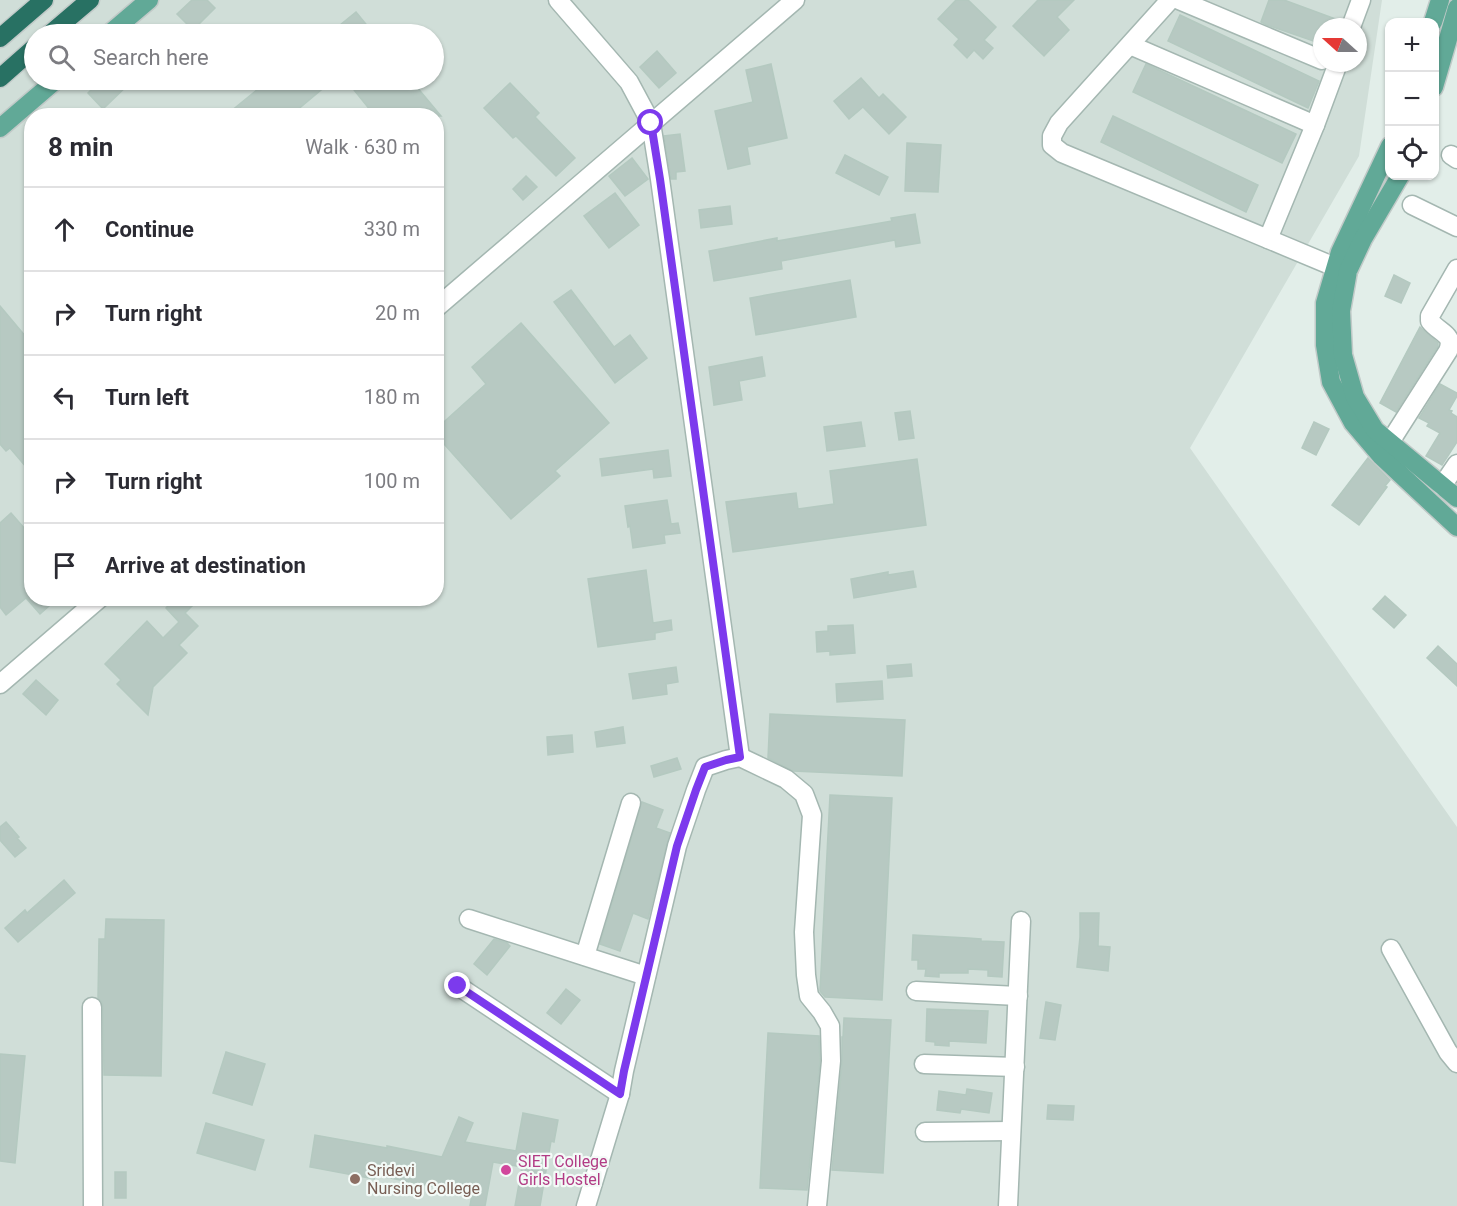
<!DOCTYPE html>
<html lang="en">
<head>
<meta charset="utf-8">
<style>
	:root { --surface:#fff; --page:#f7f7f7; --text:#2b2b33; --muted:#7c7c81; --line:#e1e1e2 }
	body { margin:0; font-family:Roboto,sans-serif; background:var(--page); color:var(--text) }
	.controls { position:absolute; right:18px; top:18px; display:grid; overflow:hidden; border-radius:12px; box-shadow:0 2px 4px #0004 }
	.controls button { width:54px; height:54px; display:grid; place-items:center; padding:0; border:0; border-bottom:2px solid var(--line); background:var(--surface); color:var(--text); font:30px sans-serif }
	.compass { position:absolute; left:1313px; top:18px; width:54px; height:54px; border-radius:50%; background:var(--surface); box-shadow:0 2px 4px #0004; rotate:291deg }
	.stop { position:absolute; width:18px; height:18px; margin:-14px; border:4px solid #7c3aed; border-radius:50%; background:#fff }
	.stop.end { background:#7c3aed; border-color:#fff; box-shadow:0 2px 6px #0008 }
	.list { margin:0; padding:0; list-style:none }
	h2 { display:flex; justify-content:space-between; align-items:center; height:78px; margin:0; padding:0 24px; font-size:26px }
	h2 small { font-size:20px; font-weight:400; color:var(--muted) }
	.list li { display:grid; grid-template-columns:39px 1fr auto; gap:18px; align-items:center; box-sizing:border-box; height:84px; padding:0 24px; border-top:2px solid var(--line) }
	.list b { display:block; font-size:22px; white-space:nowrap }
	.list em { font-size:20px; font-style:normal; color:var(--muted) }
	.icon { flex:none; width:33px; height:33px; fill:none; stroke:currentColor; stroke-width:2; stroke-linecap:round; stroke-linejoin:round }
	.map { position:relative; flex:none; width:1457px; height:1206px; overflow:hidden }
	.search { position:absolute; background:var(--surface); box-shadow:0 2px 4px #0004; left:24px; top:24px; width:420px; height:66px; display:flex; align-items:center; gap:15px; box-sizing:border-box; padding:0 21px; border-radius:33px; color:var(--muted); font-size:22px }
	.panel { position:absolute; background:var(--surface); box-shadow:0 2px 4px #0004; left:24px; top:108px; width:420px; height:498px; border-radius:24px }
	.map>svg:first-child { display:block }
</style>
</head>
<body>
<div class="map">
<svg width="1457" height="1206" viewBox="0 0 1457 1206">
	<rect width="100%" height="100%" fill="#e2eee9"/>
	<path fill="#d0ded8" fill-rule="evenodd" d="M0,0H1382L1359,156L1190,448L1457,827V1206H0ZM1322,27H1358V63H1322ZM34,34H434V80H34ZM32,116H436V598H32Z"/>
	<g fill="#b7c9c2" stroke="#b4c9c0" stroke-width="1.5">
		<polygon points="192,0 207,0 215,8 193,30 177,14"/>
		<polygon points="956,0 968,0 996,27 984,40 993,48 983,59 974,50 967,58 954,45 959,39 938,19"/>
		<polygon points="1038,0 1074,0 1057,17 1069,30 1044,56 1013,26"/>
		<polygon points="1269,0 1284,0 1341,21 1340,27 1322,27 1322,44 1267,25 1261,22"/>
		<polygon points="356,12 374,34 329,34"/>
		<polygon points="1180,15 1319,81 1308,108 1168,41"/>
		<polygon points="657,51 676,73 659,88 640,67"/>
		<polygon points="771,64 787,138 747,147 750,164 728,169 715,111 753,102 746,70"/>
		<polygon points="1146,64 1296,134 1282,163 1133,92"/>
		<polygon points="861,78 879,98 883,94 906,117 889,134 863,107 849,119 834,101"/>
		<polygon points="101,80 133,80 103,109 88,93"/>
		<polygon points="269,80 333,80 290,116 225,116"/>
		<polygon points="346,80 411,80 441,116 375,116"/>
		<polygon points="510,83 539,113 535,117 575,158 556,176 516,136 513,138 484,108"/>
		<polygon points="1113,116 1258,185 1246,212 1101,142"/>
		<polygon points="680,134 685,171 676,172 676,179 671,179 664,136"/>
		<polygon points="907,143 941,145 938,192 905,191"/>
		<polygon points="845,155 888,177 879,195 836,173"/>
		<polygon points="632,158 648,179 625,196 609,176"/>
		<polygon points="526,176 537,187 523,200 513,189"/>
		<polygon points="615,193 639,225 609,248 584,216"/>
		<polygon points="730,206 732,224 701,228 699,210"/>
		<polygon points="915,214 920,243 896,247 895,240 781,261 782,269 714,281 709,251 777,238 777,241 892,221 891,218"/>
		<polygon points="1394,275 1410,283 1401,303 1385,296"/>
		<polygon points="850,280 856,317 756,335 750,298"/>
		<polygon points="571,290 614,347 630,335 647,358 615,383 554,302"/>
		<polygon points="0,306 32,344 32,474 10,448 6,451 0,444"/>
		<polygon points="521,323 609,423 555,471 560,476 511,519 436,435 436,429 486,384 472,367"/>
		<polygon points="1420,327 1438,343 1438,346 1396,412 1380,403"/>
		<polygon points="762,357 765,376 739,381 742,400 714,405 709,367"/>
		<polygon points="1440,384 1457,393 1457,396 1449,410 1452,411 1451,413 1457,417 1457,442 1442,465 1426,456 1440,433 1427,426 1429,423 1419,418"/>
		<polygon points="910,411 914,438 899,440 895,413"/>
		<polygon points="861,422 865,446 827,451 824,427"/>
		<polygon points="1314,422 1329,429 1316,455 1302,448"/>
		<polygon points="668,450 671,476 654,478 653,469 602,476 600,459"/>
		<polygon points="1368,458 1390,480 1385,486 1387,487 1359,525 1332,505"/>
		<polygon points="917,459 926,525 733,552 726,502 796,493 798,509 834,504 830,471"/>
		<polygon points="667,500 671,524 678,523 680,533 664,535 665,543 633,548 630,526 628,527 625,506"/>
		<polygon points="11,513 32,537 32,598 58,598 40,614 26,598 6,615 0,607 0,523"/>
		<polygon points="646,570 653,623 671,620 672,630 655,633 655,639 598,647 588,579"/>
		<polygon points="913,571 916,587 854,598 851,579 888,572 888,575"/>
		<polygon points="1385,596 1406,615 1394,628 1373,609"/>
		<polygon points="175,598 200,598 185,613 198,626 179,645 187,653 153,687 148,715 117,684 121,680 105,664 147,621 163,638 179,622 166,608"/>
		<polygon points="853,625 855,653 830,655 830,651 817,652 816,632 828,631 828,626"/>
		<polygon points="1438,646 1457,664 1457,686 1427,658"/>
		<polygon points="911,664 912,676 888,678 887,666"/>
		<polygon points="676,667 678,682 666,684 667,694 633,699 629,674"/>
		<polygon points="36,680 58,700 46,715 23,694"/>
		<polygon points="882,681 883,699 837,702 836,684"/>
		<polygon points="770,714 905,720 902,776 793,771 768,758"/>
		<polygon points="623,727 625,743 597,747 595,732"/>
		<polygon points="572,735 573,752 548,755 547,737"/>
		<polygon points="677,758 681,769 654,777 651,766"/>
		<polygon points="830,795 892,798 882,1000 825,997 820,991"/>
		<polygon points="642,802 663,810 656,828 670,833 648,919 633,913 620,951 600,944"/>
		<polygon points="6,822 19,837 17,838 26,848 15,857 0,840 0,827"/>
		<polygon points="64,880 75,893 18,942 5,928 25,910 27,913"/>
		<polygon points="1080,913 1099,913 1098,946 1110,947 1108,971 1077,967 1080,937"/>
		<polygon points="106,919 164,920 161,1076 104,1075 103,1007 102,1002 98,998 99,939 105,939"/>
		<polygon points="913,935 968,938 981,939 981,941 1004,942 1002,977 988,976 988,970 968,969 968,973 939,973 939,977 925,976 926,969 918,969 918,960 912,960"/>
		<polygon points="494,939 507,943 510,946 487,975 474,964"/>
		<polygon points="566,989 580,1000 561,1024 547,1013"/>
		<polygon points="1046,1002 1061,1005 1055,1040 1040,1038"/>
		<polygon points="927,1009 988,1011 986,1043 949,1041 949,1046 935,1045 935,1042 926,1041"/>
		<polygon points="844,1018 891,1020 883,1173 832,1170 842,1062 842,1037 843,1037"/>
		<polygon points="768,1033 819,1036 820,1061 807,1190 760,1188"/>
		<polygon points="226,1052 265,1064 252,1105 213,1093"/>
		<polygon points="0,1054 25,1056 15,1163 0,1161"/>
		<polygon points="967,1089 992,1093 989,1113 961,1109 960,1113 937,1110 939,1091 966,1095"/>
		<polygon points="1048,1105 1074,1106 1073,1120 1047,1119"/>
		<polygon points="523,1113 558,1120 554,1142 551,1141 540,1206 515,1206 522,1167 493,1162 485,1206 470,1206 472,1194 375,1175 374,1179 310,1167 315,1135 387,1148 387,1146 442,1157 459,1117 473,1123 465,1142 516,1151"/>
		<polygon points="206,1123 264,1140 255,1170 197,1153"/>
		<rect x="115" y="1172" width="11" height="26"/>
	</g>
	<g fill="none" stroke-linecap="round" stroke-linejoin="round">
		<g stroke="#a4b7b1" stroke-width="21">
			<g id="minor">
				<polyline points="558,0 629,82 651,123 660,179 740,757"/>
				<polyline points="1170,0 1059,123 1052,136 1052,145 1062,153 1335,267 1348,271"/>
				<polyline points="1179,0 1322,60"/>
				<polyline points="1351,27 1361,0"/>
				<polyline points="1130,45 1315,125"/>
				<polyline points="1451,155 1457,159"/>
				<polyline points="1412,205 1457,227"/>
				<polyline points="1268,239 1315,125 1338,63"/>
				<polyline points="436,308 795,0"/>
				<path d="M1390,442L1448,351C1455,334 1439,333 1430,321V316L1457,269"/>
				<polyline points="1442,486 1457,464"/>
				<polyline points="0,684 100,598"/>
				<polyline points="469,919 646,976"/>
				<polyline points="1391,949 1448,1052 1457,1063"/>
				<polyline points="585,956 631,803"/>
				<polyline points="458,986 620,1094"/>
				<polyline points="916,991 1018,996"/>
				<polyline points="92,1007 93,1206"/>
				<polyline points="924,1064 1015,1067"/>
				<polyline points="925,1132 1011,1131"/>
				<polyline points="586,1206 620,1094 624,1071 677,846 696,790 705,767 726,760 740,757 786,779 804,794 812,815 804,932 806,975 809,996 822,1012 830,1026 831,1061 817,1206"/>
				<polyline points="1008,1206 1021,921"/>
			</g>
		</g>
		<g stroke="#c1cac8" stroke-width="21">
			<g id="major">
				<polyline points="1433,22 1440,0"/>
				<polyline points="109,34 149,0"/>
				<polyline points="1434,87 1457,8"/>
				<polyline points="0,128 56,80"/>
				<polyline points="1390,146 1340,252 1325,303 1325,345 1331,382 1353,423 1381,456 1457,527"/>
				<polyline points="1400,176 1363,239 1348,271 1341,311 1343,355 1355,397 1375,430 1457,498"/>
			</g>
		</g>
		<g stroke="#c1cac8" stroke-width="21">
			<g id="highway">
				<polyline points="50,34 90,0"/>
				<polyline points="0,38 44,0"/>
				<polyline points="0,78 34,48"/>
			</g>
		</g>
		<use href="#minor" stroke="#fff" stroke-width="18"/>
		<use href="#major" stroke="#61a997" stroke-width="18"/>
		<use href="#highway" stroke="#287163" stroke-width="18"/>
	</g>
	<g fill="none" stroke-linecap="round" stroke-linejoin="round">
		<polyline stroke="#7c3aed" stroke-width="8" points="458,986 620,1094 624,1071 677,846 696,790 705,767 726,760 740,757 660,179 651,123"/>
	</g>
	<circle fill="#d1479c" stroke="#f3faf7" stroke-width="2" cx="506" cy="1170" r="6"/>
	<circle fill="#8d6e63" stroke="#f3faf7" stroke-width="2" cx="355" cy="1179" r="6"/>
	<g text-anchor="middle" stroke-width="4.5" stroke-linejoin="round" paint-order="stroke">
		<g font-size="16" fill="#b23c85" stroke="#f3faf7" text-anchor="start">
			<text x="518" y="1167">SIET College<tspan x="518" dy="18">Girls Hostel</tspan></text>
		</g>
		<g font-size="16" fill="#785e54" stroke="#f3faf7" text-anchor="start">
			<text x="367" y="1176">Sridevi<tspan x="367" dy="18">Nursing College</tspan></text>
		</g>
	</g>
</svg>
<div class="controls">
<button>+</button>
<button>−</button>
<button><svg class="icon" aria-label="locate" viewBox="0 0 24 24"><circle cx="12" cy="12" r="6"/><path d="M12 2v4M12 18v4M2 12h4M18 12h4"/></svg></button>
</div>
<svg class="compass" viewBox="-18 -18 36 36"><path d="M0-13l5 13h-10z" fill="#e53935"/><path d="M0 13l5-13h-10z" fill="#7c7c81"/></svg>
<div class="stop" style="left:651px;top:123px"></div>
<div class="stop end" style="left:458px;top:986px"></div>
<div class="search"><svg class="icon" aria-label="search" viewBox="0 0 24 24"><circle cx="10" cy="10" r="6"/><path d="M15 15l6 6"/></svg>Search here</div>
<section class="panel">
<h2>8 min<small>Walk · 630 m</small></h2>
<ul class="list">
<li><svg class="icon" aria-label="ahead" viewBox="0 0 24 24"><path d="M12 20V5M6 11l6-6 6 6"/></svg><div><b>Continue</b></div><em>330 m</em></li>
<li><svg class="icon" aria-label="right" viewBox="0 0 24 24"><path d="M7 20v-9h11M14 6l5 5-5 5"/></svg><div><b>Turn right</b></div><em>20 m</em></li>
<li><svg class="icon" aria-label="left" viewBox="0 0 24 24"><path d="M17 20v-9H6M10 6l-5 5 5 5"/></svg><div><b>Turn left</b></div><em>180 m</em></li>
<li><svg class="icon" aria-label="right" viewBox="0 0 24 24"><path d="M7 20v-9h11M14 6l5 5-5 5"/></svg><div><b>Turn right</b></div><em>100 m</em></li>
<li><svg class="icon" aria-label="arrive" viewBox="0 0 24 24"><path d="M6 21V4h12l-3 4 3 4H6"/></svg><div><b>Arrive at destination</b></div></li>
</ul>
</section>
</div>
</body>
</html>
